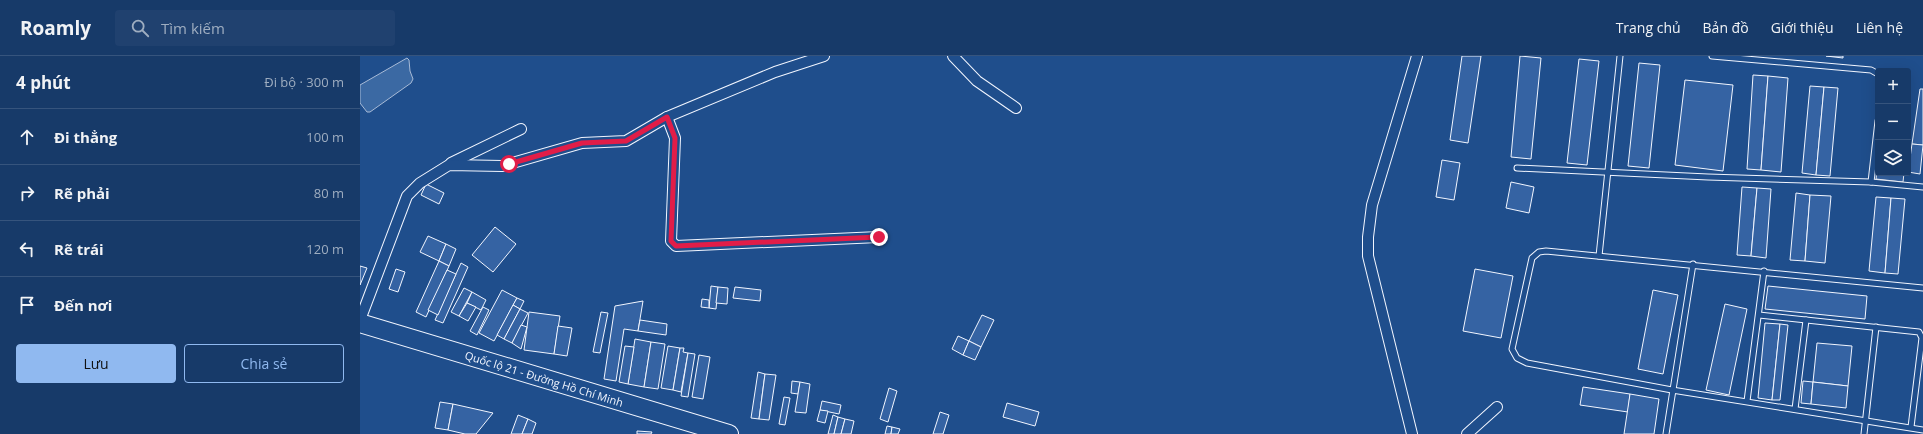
<!DOCTYPE html>
<html lang="vi">
<head>
<meta charset="utf-8">
<style>
	:root { --surface:#173a69; --page:#20416f; --text:#f1f3f6; --muted:#9eadc0; --line:#36547d; --accent:#90b9f0 }
	body { margin:0; font-family:"Open Sans",sans-serif; background:var(--page); color:var(--text) }
	.controls { position:absolute; right:12px; top:12px; display:grid; overflow:hidden; border-radius:4px; box-shadow:0 4px 16px #0002 }
	.controls button { width:36px; height:36px; display:grid; place-items:center; padding:0; border:0; border-bottom:1px solid var(--line); background:var(--surface); color:var(--text); font:20px sans-serif }
	.stop { position:absolute; width:12px; height:12px; margin:-9px; border:3px solid #e11d48; border-radius:50%; background:#fff }
	.stop.end { background:#e11d48; border-color:#fff; box-shadow:0 1px 4px #0008 }
	.list { margin:0; padding:0; list-style:none }
	h2 { display:flex; justify-content:space-between; align-items:center; height:52px; margin:0; padding:0 16px; font-size:17px }
	h2 small { font-size:13px; font-weight:400; color:var(--muted) }
	.list li { display:grid; grid-template-columns:26px 1fr auto; gap:12px; align-items:center; box-sizing:border-box; height:56px; padding:0 16px; border-top:1px solid var(--line) }
	.list b { display:block; font-size:15px; white-space:nowrap }
	.list em { font-size:13px; font-style:normal; color:var(--muted) }
	.actions { display:flex; gap:8px; padding:12px 16px }
	.actions a { flex:1; padding:9px 0; border:1px solid var(--accent); border-radius:4px; text-align:center; font-size:14px; color:var(--accent) }
	.actions .main { background:var(--accent); color:#111 }
	.icon { flex:none; width:22px; height:22px; fill:none; stroke:currentColor; stroke-width:2; stroke-linecap:round; stroke-linejoin:round }
	.map { position:relative; flex:none; width:1563px; height:378px; overflow:hidden }
	header { display:flex; align-items:center; gap:24px; box-sizing:border-box; height:56px; padding:0 20px; background:var(--surface); border-bottom:1px solid var(--line) }
	header strong { font-size:19px }
	nav { display:flex; gap:22px; margin-inline-start:auto; font-size:14px }
	.search { width:280px; height:36px; background:var(--page); display:flex; align-items:center; gap:10px; box-sizing:border-box; padding:0 14px; border-radius:4px; color:var(--muted); font-size:15px }
	main { display:flex }
	aside { flex:1; background:var(--surface) }
	.map>svg:first-child { display:block }
</style>
</head>
<body>
<header>
<strong>Roamly</strong>
<div class="search"><svg class="icon" aria-label="search" viewBox="0 0 24 24"><circle cx="10" cy="10" r="6"/><path d="M15 15l6 6"/></svg>Tìm kiếm</div>
<nav><a>Trang chủ</a><a>Bản đồ</a><a>Giới thiệu</a><a>Liên hệ</a></nav>
</header>
<main>
<aside>
<h2>4 phút<small>Đi bộ · 300 m</small></h2>
<ul class="list">
<li><svg class="icon" aria-label="ahead" viewBox="0 0 24 24"><path d="M12 20V5M6 11l6-6 6 6"/></svg><div><b>Đi thẳng</b></div><em>100 m</em></li>
<li><svg class="icon" aria-label="right" viewBox="0 0 24 24"><path d="M7 20v-9h11M14 6l5 5-5 5"/></svg><div><b>Rẽ phải</b></div><em>80 m</em></li>
<li><svg class="icon" aria-label="left" viewBox="0 0 24 24"><path d="M17 20v-9H6M10 6l-5 5 5 5"/></svg><div><b>Rẽ trái</b></div><em>120 m</em></li>
<li><svg class="icon" aria-label="arrive" viewBox="0 0 24 24"><path d="M6 21V4h12l-3 4 3 4H6"/></svg><div><b>Đến nơi</b></div></li>
</ul>
<div class="actions"><a class="main">Lưu</a><a>Chia sẻ</a></div>
</aside>
<div class="map">
<svg width="1563" height="378" viewBox="0 0 1563 378">
	<rect width="100%" height="100%" fill="#1f4e8c"/>
	<polygon fill="#3b69a3" stroke="#a8bbd7" points="47,2 49,4 50,15 53,23 51,27 10,56 7,56 0,47 0,29"/>
	<g fill="#3563a3" stroke="#f2f6ff">
		<polygon points="1102,0 1121,0 1108,87 1090,84"/>
		<polygon points="1160,0 1181,2 1171,103 1151,101"/>
		<polygon points="1466,0 1483,0 1483,2"/>
		<polygon points="1219,3 1239,5 1227,109 1207,107"/>
		<polygon points="1279,7 1300,9 1289,112 1268,110"/>
		<polygon points="1393,19 1408,20 1401,114 1387,113"/>
		<polygon points="1408,20 1428,22 1421,116 1401,114"/>
		<polygon points="1325,24 1373,29 1363,115 1315,109"/>
		<polygon points="1450,30 1464,31 1456,119 1442,117"/>
		<polygon points="1464,31 1478,32 1470,120 1456,119"/>
		<polygon points="1560,33 1563,33 1563,89 1552,88"/>
		<polygon points="1548,44 1550,45 1548,71"/>
		<polygon points="1552,88 1563,89 1560,118 1548,116"/>
		<polygon points="1082,104 1100,107 1094,144 1076,141"/>
		<polygon points="1518,106 1518,117 1544,117 1543,126 1516,123"/>
		<polygon points="1151,126 1174,131 1169,157 1146,152"/>
		<polygon points="66,128 84,137 79,148 61,139"/>
		<polygon points="1382,131 1397,132 1391,200 1377,199"/>
		<polygon points="1397,132 1411,133 1406,202 1391,200"/>
		<polygon points="1436,137 1450,139 1445,205 1430,204"/>
		<polygon points="1450,139 1471,140 1465,207 1445,205"/>
		<polygon points="1516,141 1531,142 1525,217 1509,215"/>
		<polygon points="1531,142 1545,143 1538,218 1525,217"/>
		<polygon points="135,171 156,188 133,216 112,199"/>
		<polygon points="68,180 86,188 79,205 60,196"/>
		<polygon points="86,188 96,193 89,210 79,205"/>
		<polygon points="79,205 89,210 66,261 56,256"/>
		<polygon points="101,207 108,211 83,267 75,264"/>
		<polygon points="0,210 7,212 0,229"/>
		<polygon points="36,213 45,216 38,236 29,233"/>
		<polygon points="1115,213 1153,220 1141,282 1103,275"/>
		<polygon points="87,214 96,218 78,259 68,254"/>
		<polygon points="351,230 358,231 356,253 349,252"/>
		<polygon points="1408,230 1507,240 1505,263 1405,253"/>
		<polygon points="358,231 368,232 367,248 356,247"/>
		<polygon points="375,231 401,234 400,245 373,242"/>
		<polygon points="104,232 112,236 99,260 91,256"/>
		<polygon points="142,234 157,242 134,285 119,277"/>
		<polygon points="1293,234 1318,239 1303,318 1278,313"/>
		<polygon points="112,236 126,244 121,254 107,247"/>
		<polygon points="157,242 164,245 160,253 153,249"/>
		<polygon points="342,243 349,244 349,252 341,251"/>
		<polygon points="283,245 278,275 264,273 256,325 244,323 255,250"/>
		<polygon points="107,247 116,251 108,265 99,260"/>
		<polygon points="1365,248 1387,253 1369,339 1346,334"/>
		<polygon points="153,249 160,253 144,283 137,279"/>
		<polygon points="123,251 129,254 117,279 110,275"/>
		<polygon points="160,253 168,257 152,287 144,283"/>
		<polygon points="169,256 200,260 194,298 164,294"/>
		<polygon points="241,256 248,257 240,297 233,296"/>
		<polygon points="622,259 634,264 621,291 609,285"/>
		<polygon points="280,264 307,268 306,279 278,275"/>
		<polygon points="1405,267 1420,268 1412,344 1398,342"/>
		<polygon points="1420,268 1428,269 1420,344 1412,344"/>
		<polygon points="161,269 167,271 161,293 152,287"/>
		<polygon points="198,270 212,272 207,300 194,298"/>
		<polygon points="598,280 609,285 603,299 592,293"/>
		<polygon points="275,283 291,286 284,331 268,328"/>
		<polygon points="609,285 621,291 615,304 603,299"/>
		<polygon points="291,286 305,288 298,333 284,331"/>
		<polygon points="1457,287 1492,290 1488,330 1453,326"/>
		<polygon points="265,290 274,291 268,328 259,326"/>
		<polygon points="308,290 320,292 313,334 301,332"/>
		<polygon points="320,292 324,292 323,296 328,297 321,336 313,334"/>
		<polygon points="328,297 335,298 328,341 321,340"/>
		<polygon points="339,299 350,301 343,343 332,341"/>
		<polygon points="398,316 405,318 399,363 391,362"/>
		<polygon points="405,318 416,319 409,364 399,363"/>
		<polygon points="432,325 440,326 438,338 431,337"/>
		<polygon points="1443,325 1453,326 1451,348 1441,347"/>
		<polygon points="440,326 450,328 446,357 435,356"/>
		<polygon points="1453,326 1488,330 1486,352 1451,348"/>
		<polygon points="1223,331 1270,338 1268,356 1220,349"/>
		<polygon points="529,332 537,335 528,366 520,363"/>
		<polygon points="1270,338 1299,343 1294,378 1264,378"/>
		<polygon points="424,341 430,342 425,369 419,368"/>
		<polygon points="462,345 481,349 479,358 460,354"/>
		<polygon points="80,346 93,348 88,374 75,372"/>
		<polygon points="647,347 679,356 675,370 643,361"/>
		<polygon points="93,348 133,357 116,378 105,378 88,374"/>
		<polygon points="460,354 468,355 465,367 457,365"/>
		<polygon points="580,356 589,359 583,378 573,378"/>
		<polygon points="158,359 168,363 162,378 151,378"/>
		<polygon points="473,359 478,361 474,378 468,378"/>
		<polygon points="478,361 485,363 481,378 474,378"/>
		<polygon points="168,363 176,367 172,378 162,378"/>
		<polygon points="485,363 494,365 491,378 481,378"/>
		<polygon points="527,370 532,371 531,378 525,378"/>
		<polygon points="532,371 540,373 538,378 531,378"/>
		<polygon points="277,375 292,376 291,378 277,378"/>
	</g>
	<g fill="none" stroke-linecap="round" stroke-linejoin="round">
		<g stroke="#f2f6ff" stroke-width="7">
			<g id="lane">
				<polyline points="1352,0 1511,14 1518,18"/>
				<polyline points="1157,112 1348,121 1511,126 1563,131"/>
				<polyline points="1511,126 1518,65"/>
				<polyline points="1239,200 1260,0"/>
				<polyline points="1563,232 1186,195 1179,196 1172,202 1152,293 1157,302 1167,307 1312,334 1563,374"/>
				<polyline points="1399,259 1559,276 1562,282 1551,371"/>
				<polyline points="1387,345 1404,215"/>
				<polyline points="1435,353 1446,264"/>
				<polyline points="1306,378 1333,208"/>
				<polyline points="1504,378 1516,271"/>
			</g>
		</g>
		<g stroke="#f2f6ff" stroke-width="12">
			<g id="street">
				<polyline points="593,0 617,25 656,52"/>
				<polyline points="307,61 315,82 311,185 316,190 519,181"/>
				<polyline points="91,107 161,73"/>
				<polyline points="0,264 47,140 60,127 89,109 142,110 222,87 266,85 307,61 415,16 464,0"/>
				<polyline points="1052,378 1008,200 1008,181 1012,149 1057,0"/>
				<polyline points="1107,378 1137,351"/>
			</g>
		</g>
		<g stroke="#f2f6ff" stroke-width="20">
			<polyline id="highway" points="0,267 369,378"/>
		</g>
		<use href="#lane" stroke="#1f4e8c" stroke-width="5"/>
		<use href="#street" stroke="#1f4e8c" stroke-width="10"/>
		<use href="#highway" stroke="#1f4e8c" stroke-width="18"/>
	</g>
	<g fill="none" stroke-linecap="round" stroke-linejoin="round">
		<polyline stroke="#e11d48" stroke-width="5" points="149,108 222,87 266,85 307,61 315,82 311,185 316,190 519,181"/>
	</g>
	<g text-anchor="middle" stroke-width="3" stroke-linejoin="round" paint-order="stroke">
		<g font-size="11" fill="#f2f6ff" stroke="#1f4e8c">
			<text transform="translate(184 323) rotate(17)" y="4">Quốc lộ 21 - Đường Hồ Chí Minh</text>
		</g>
	</g>
</svg>
<div class="controls">
<button>+</button>
<button>−</button>
<button><svg class="icon" aria-label="layers" viewBox="0 0 24 24"><path d="M12 4l9 5-9 5-9-5zM3 14l9 5 9-5"/></svg></button>
</div>
<div class="stop" style="left:149px;top:108px"></div>
<div class="stop end" style="left:519px;top:181px"></div>
</div>
</main>
</body>
</html>
